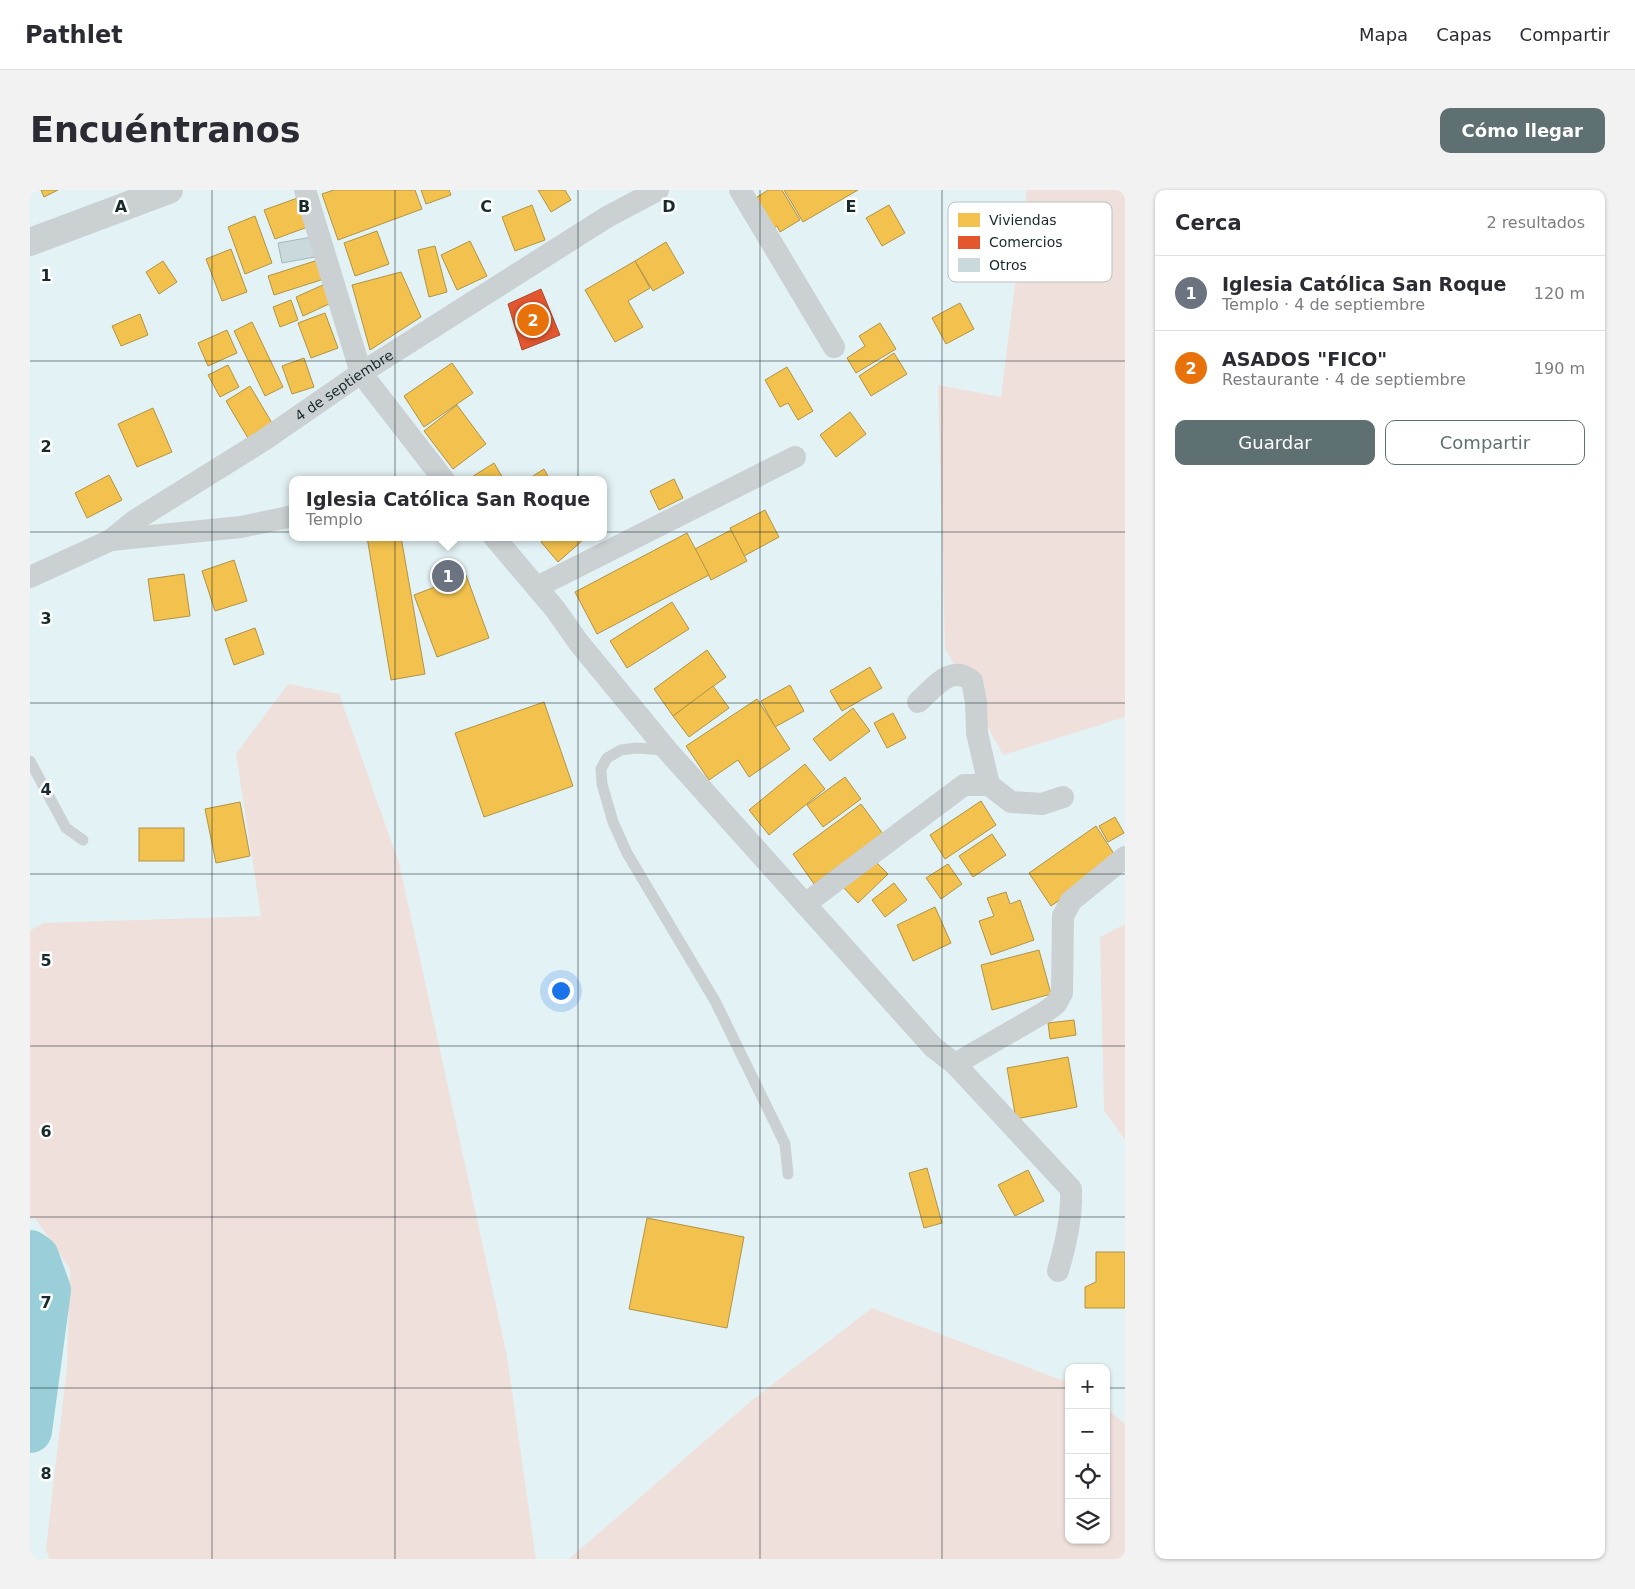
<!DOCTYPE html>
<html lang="es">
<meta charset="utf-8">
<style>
:root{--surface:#fff;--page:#f2f2f3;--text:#2b2b33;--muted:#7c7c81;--line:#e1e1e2;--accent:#5f7073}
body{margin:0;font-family:"DejaVu Sans",sans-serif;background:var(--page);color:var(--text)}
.controls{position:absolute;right:15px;bottom:15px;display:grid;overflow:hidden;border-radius:10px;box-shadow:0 1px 4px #0004}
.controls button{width:45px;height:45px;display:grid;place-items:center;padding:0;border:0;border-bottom:1px solid var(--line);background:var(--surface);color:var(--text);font:25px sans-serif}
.you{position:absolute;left:530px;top:800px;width:18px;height:18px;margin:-12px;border:4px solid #fff;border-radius:50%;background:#1a73e8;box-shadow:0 0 0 8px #1a73e833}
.badge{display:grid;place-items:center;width:32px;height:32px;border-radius:50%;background:var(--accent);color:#fff;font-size:16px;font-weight:700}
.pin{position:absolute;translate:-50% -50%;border:2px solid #fff;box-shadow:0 1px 5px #0006}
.popup{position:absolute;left:259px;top:286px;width:318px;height:65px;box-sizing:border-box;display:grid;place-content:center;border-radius:10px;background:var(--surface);filter:drop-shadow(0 1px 4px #0005);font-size:16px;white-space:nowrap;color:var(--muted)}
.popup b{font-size:19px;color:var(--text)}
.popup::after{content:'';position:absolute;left:50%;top:100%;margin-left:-10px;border:10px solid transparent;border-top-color:var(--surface)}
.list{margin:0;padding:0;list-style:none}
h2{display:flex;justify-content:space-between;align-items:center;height:65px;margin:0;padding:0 20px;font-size:21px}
h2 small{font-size:16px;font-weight:400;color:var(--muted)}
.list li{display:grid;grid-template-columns:32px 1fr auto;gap:15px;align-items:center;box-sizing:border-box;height:75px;padding:0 20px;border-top:1px solid var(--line)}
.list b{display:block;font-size:19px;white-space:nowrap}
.list p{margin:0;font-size:16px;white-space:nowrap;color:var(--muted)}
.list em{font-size:16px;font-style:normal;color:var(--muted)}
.actions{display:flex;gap:10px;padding:15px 20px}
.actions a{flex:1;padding:11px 0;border:1px solid var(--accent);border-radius:10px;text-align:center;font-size:18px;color:var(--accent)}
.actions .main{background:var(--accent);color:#fff}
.icon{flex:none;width:28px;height:28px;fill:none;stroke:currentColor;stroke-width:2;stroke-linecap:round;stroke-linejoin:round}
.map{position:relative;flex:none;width:1095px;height:1369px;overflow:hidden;border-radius:10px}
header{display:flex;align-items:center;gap:30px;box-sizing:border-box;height:70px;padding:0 25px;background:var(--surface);border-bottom:1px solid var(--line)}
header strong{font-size:24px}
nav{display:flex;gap:28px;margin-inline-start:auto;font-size:18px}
.intro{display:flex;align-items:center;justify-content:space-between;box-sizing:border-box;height:120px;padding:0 30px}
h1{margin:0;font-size:35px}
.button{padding:12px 22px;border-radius:10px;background:var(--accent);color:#fff;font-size:18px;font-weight:700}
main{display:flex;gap:30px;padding:0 30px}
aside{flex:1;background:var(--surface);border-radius:10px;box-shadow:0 1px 4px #0004}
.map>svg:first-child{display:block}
</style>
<header>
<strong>Pathlet</strong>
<nav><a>Mapa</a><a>Capas</a><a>Compartir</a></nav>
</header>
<div class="intro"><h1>Encuéntranos</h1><a class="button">Cómo llegar</a></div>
<main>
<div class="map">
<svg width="1095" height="1369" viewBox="0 0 1095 1369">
<rect width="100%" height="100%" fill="#e3f2f5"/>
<!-- green -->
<g fill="#f0e0db">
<polygon points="997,0 1095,0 1095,527 973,565 915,458 908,195 971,207"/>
<polygon points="258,494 309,504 369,673 477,1166 506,1369 19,1369 16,1358 37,1177 40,1079 5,1028 0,1029 0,741 13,733 231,726 206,564"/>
<polygon points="1095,734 1095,950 1074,920 1070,747"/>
<polygon points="842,1118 1039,1193 1039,1350 1076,1350 1076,1218 1095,1234 1095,1369 539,1369 721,1211"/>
</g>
<!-- homes -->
<g fill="#f2c14e" stroke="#b19444">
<polygon points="11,0 28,0 14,7"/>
<polygon points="304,0 385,0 392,19 308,50 292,4"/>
<polygon points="391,0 419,0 421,5 396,14"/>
<polygon points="508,0 535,0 541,10 521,22"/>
<polygon points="738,0 752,0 770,30 750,42 747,36 737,42 718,13"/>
<polygon points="754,0 828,0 773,32"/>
<polygon points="273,6 283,35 245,49 234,20"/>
<polygon points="502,15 515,50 485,61 472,27"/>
<polygon points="859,15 875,43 852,56 836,28"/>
<polygon points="225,26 242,73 215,84 198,37"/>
<polygon points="347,41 359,74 325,86 314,53"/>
<polygon points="440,51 457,86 427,100 411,65"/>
<polygon points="636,52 654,83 623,101 605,71"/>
<polygon points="405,56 417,102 399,107 388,60"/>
<polygon points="201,59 217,102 192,111 176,69"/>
<polygon points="288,70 294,89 244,105 238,86"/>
<polygon points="133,71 147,92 129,104 116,82"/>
<polygon points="605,71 620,98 598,111 613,137 585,152 555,100"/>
<polygon points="371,82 391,127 340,160 322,95"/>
<polygon points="295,94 301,113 273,126 266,107"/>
<polygon points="261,110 268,130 250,137 243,117"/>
<polygon points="930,113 944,139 916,154 902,128"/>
<polygon points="295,123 308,158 281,168 268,133"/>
<polygon points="110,124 118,145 91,156 82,136"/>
<polygon points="222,132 253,197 235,206 204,141"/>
<polygon points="850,133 866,159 826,183 817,168 835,156 829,146"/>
<polygon points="197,140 207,163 178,176 168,153"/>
<polygon points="864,163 877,184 841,206 829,186"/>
<polygon points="274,168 284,197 262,204 252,176"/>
<polygon points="422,173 443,203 394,237 374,206"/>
<polygon points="198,175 209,197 190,207 178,185"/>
<polygon points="757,177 783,221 768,230 758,213 750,217 735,190"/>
<polygon points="220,196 242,233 218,248 196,211"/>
<polygon points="427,215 456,254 423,279 394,241"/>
<polygon points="123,218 142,262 107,277 88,234"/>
<polygon points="820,222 836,244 806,267 790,245"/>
<polygon points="464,273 474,290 437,290"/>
<polygon points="514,279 520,290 497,290"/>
<polygon points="79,285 92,310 57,328 45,303"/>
<polygon points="644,289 653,308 629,320 620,301"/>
<polygon points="735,320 749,347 714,366 700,338"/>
<polygon points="701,340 717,371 681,390 665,359"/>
<polygon points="657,343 679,385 567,444 545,402"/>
<polygon points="337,347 371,347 395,484 361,490"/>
<polygon points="517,347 551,347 553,350 528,372 511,352"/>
<polygon points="204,370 217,411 185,421 172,381"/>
<polygon points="154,384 160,426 124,431 118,389"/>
<polygon points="436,385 459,448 407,467 384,405"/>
<polygon points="642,412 659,439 597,478 580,451"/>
<polygon points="225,438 234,464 204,475 195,449"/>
<polygon points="677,460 696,487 643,526 624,499"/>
<polygon points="840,477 852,498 812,521 800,501"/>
<polygon points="760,495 774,521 745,537 731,511"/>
<polygon points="683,496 699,518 659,547 643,526"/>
<polygon points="727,509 760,559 719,587 708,570 679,590 656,556"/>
<polygon points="514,512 543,596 454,627 425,543"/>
<polygon points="823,518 840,541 800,571 783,549"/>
<polygon points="863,523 876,548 857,558 844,533"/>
<polygon points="775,574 795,599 739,645 719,620"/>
<polygon points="815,587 831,609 793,637 777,615"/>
<polygon points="951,611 966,635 915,669 900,645"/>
<polygon points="210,612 220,666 186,673 175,619"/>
<polygon points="831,614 853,644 784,694 763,664"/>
<polygon points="1085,627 1094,643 1078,652 1069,636"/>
<polygon points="1066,636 1088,670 1021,716 999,683"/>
<rect x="109" y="638" width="45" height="33"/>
<polygon points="962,644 976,665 943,687 929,666"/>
<polygon points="843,669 858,684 828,713 813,697"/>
<polygon points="918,674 932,694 911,709 896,688"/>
<polygon points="864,693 877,710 855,727 842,710"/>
<polygon points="976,702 980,714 990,710 1004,750 961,765 949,731 964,726 957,708"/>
<polygon points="905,717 921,753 883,771 867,735"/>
<polygon points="1009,760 1021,804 962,820 951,775"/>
<polygon points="1044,830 1046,845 1020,849 1018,833"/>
<polygon points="1038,867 1047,917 986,929 977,878"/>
<polygon points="897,978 912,1033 894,1038 879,983"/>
<polygon points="998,980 1014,1011 985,1026 968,995"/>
<polygon points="617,1028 714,1047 697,1138 599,1119"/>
<polygon points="1066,1062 1095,1062 1095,1118 1055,1118 1055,1097 1066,1092"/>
</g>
<!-- shops -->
<polygon fill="#e4572e" stroke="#a74a2e" points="511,99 530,145 492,160 478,114"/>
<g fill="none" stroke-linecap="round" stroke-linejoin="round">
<!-- river -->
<polyline stroke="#9aced8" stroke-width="44" points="0,1062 7,1067 19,1100 0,1241"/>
</g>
<!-- building -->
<polygon fill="#cad9dc" stroke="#a8b7ba" points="282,47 285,67 252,73 248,53"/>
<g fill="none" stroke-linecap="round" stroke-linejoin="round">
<!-- service -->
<g stroke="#cbd1d3" stroke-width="11">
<polyline points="635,560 606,558 591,560 577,568 571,579 572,594 583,632 597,663 685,811 755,954 758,984"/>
<polyline points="0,571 36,638 53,650"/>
</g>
<!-- minor -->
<g stroke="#cbd1d3" stroke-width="22">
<polyline points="275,0 331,183 414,290"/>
<polyline points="710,0 804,157"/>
<path d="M464,347L525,419L549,453L637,560L903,857L925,874L1041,999C1042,1027 1036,1053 1028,1081"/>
<polyline points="81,350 211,337 263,326"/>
<path id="s1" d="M0,387L81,350L104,331L234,250L331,183L577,27L628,0"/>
<polyline points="507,397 765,267"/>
<path d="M888,512C904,498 921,473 942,491L946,512L947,543L959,595"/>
<polyline points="775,714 934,595 959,595 981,612 1012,614 1033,607"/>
<polyline points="925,874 1015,822 1026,814 1032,803 1033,726 1041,711 1095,667"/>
</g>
<!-- primary -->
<polyline stroke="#cbd1d3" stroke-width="28" points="0,52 139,0"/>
</g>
<!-- grid -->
<path fill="none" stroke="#182a2d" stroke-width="1" stroke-opacity="0.55" d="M182,0V1369M365,0V1369M548,0V1369M730,0V1369M912,0V1369M0,171H1095M0,342H1095M0,513H1095M0,684H1095M0,856H1095M0,1027H1095M0,1198H1039M1076,1198H1095"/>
<g text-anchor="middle" stroke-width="5" stroke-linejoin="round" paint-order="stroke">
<!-- street labels -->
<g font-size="14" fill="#182a2d" stroke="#fff">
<text dy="5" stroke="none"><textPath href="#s1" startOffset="369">4 de septiembre</textPath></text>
</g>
</g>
<!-- legend -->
<rect x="918" y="12" width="164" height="80" rx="8" fill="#fff" stroke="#babfc0" stroke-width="1"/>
<rect x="928" y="23" width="22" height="14" fill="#f2c14e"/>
<rect x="928" y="46" width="22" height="13" fill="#e4572e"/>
<rect x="928" y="68" width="22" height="14" fill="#cad9dc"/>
<g font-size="14" fill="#182a2d">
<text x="959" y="35">Viviendas</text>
<text x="959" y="57">Comercios</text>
<text x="959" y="80">Otros</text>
</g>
<g font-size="16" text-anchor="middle" font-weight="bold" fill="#182a2d" stroke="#fff" stroke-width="5" stroke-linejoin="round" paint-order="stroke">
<text x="91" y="22">A</text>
<text x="274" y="22">B</text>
<text x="456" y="22">C</text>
<text x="639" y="22">D</text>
<text x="821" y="22">E</text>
<text x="16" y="91">1</text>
<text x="16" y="262">2</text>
<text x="16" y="434">3</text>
<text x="16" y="605">4</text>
<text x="16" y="776">5</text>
<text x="16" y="947">6</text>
<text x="16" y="1118">7</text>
<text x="16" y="1289">8</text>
</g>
</svg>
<div class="controls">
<button>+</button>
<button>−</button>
<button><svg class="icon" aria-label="locate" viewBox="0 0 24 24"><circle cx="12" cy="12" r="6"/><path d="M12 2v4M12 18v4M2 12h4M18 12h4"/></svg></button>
<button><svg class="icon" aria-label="layers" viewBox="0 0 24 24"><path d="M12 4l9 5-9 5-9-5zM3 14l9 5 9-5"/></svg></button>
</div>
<div class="you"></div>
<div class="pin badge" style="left:418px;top:386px;background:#6b7280">1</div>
<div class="popup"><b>Iglesia Católica San Roque</b>Templo</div>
<div class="pin badge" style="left:503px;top:130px;background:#e8710a">2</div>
</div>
<aside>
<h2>Cerca<small>2 resultados</small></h2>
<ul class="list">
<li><span class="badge" style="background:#6b7280">1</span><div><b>Iglesia Católica San Roque</b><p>Templo · 4 de septiembre</p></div><em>120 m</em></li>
<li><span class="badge" style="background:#e8710a">2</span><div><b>ASADOS &quot;FICO&quot;</b><p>Restaurante · 4 de septiembre</p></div><em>190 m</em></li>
</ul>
<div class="actions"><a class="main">Guardar</a><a>Compartir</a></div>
</aside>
</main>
